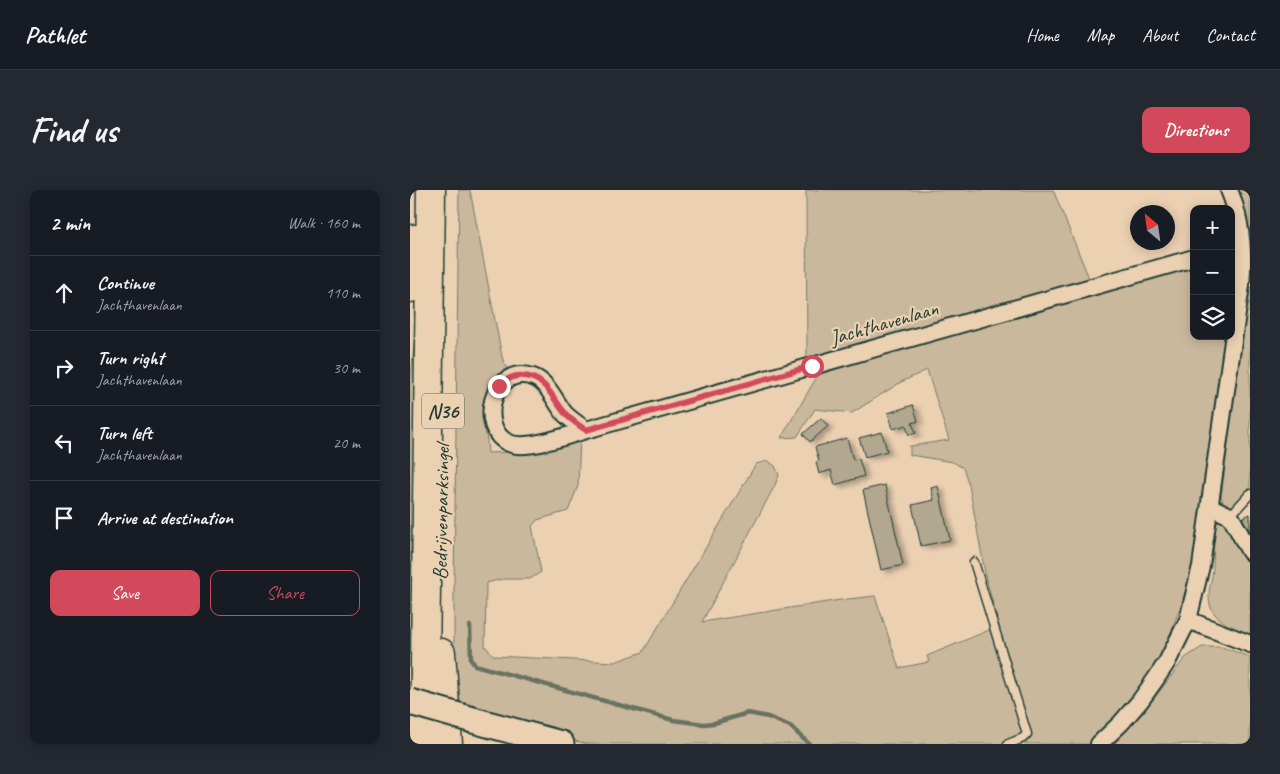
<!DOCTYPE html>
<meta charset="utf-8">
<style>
:root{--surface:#171b24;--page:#242831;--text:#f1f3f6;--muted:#9ea1a6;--line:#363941;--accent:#d1495b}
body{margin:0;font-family:Caveat,sans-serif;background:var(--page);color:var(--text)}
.controls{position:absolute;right:15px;top:15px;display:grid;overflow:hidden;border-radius:10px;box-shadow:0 2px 12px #0003}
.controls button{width:45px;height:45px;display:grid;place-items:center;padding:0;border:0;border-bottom:1px solid var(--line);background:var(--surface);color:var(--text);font:25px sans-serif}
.compass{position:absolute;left:720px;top:15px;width:45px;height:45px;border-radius:50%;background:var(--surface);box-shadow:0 2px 12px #0003;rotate:331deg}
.stop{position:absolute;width:15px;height:15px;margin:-11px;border:4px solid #d1495b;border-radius:50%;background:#fff}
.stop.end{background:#d1495b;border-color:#fff;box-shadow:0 1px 5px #0008}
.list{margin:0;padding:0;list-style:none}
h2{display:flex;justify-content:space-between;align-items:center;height:65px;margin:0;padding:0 20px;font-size:21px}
h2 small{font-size:16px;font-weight:400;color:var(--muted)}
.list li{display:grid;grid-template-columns:32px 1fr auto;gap:15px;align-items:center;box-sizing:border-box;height:75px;padding:0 20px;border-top:1px solid var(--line)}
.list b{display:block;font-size:19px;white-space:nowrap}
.list p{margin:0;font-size:16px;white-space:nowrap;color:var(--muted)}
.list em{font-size:16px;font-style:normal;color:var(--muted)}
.actions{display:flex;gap:10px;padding:15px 20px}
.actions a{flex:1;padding:11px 0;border:1px solid var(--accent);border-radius:10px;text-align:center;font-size:18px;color:var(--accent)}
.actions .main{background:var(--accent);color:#fff}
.icon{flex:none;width:28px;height:28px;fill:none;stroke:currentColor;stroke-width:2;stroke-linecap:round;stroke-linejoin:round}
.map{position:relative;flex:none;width:840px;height:554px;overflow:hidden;border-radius:10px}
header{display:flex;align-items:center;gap:30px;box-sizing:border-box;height:70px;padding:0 25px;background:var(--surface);border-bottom:1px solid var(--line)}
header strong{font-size:24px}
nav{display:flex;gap:28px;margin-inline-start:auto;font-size:18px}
.intro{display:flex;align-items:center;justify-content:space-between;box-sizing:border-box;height:120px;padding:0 30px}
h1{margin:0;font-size:35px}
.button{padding:12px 22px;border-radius:10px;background:var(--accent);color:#fff;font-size:18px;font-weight:700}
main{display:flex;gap:30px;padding:0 30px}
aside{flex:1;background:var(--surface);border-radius:10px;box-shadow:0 2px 12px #0003}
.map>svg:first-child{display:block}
</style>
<header>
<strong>Pathlet</strong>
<nav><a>Home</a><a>Map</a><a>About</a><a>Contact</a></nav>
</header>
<div class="intro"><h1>Find us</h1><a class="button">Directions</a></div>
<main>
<aside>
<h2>2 min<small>Walk · 160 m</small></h2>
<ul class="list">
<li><svg class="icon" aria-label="ahead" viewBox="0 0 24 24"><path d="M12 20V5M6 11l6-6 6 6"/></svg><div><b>Continue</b><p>Jachthavenlaan</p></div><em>110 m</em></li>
<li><svg class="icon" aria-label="right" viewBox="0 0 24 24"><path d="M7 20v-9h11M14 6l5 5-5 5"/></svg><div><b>Turn right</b><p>Jachthavenlaan</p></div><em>30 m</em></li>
<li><svg class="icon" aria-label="left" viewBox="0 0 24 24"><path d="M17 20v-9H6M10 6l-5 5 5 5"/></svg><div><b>Turn left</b><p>Jachthavenlaan</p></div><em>20 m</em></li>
<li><svg class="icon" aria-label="arrive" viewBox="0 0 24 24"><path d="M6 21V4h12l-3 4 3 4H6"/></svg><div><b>Arrive at destination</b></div></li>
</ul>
<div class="actions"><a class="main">Save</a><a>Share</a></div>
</aside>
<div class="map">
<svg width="840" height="554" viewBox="0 0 840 554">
<defs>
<filter id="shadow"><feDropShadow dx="5" dy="3" stdDeviation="2.5" flood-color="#0004"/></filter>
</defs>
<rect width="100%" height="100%" fill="#ebd0b2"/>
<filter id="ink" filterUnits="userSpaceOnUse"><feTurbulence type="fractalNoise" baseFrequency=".02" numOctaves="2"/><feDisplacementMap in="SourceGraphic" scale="10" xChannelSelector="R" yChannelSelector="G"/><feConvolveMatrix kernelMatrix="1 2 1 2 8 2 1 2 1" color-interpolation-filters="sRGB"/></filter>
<g filter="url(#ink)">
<!-- green -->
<g fill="#cab89d" stroke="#747a68">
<path d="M49,0H60L92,167L98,181C65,200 76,231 78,263L115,261L170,247L168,296L158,321L127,330L122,336L131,382L120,389H93L76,393L75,456L84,466L205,472L233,462L346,274L358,271L365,276L369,285L365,295L292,432L430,410L465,406L489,478L519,472L517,466L589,436L576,388L559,295L553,278L543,272L500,265V256L539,250L517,180L491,192L442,223L405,219L387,247L371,248L408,185L465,167L784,75V146H819L785,366L772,413L758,450L741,485L702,534L680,554H176L44,517V399Z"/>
<polygon points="396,0 643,0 679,88 397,168"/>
<polygon points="827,0 840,0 840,298 821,320 815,315 811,307 839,90 837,33"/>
<polygon points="11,79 9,502 0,498 0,197"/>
<path d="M810,330H816L819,332L840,373V446C829,440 812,434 804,423C794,409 802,393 803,378C804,363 803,347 806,332Z"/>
<polygon points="792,457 812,457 840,467 840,554 704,554 733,523 775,468"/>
</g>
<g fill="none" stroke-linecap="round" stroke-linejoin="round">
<!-- stream -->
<polyline stroke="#697262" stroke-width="4.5" points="60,436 61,470 65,475 263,530 294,534 304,533 338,523 358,527 380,536 399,554"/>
</g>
<!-- building -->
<g fill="#b2a78f" stroke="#1f3d34" filter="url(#shadow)">
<polygon points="503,215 508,231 502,233 506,243 499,245 496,235 483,239 478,223"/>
<polygon points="411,228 418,236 400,252 393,244"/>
<polygon points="472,242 477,261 455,267 449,248"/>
<polygon points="437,248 443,270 449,269 454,286 425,295 421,280 409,284 406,272 409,271 405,257"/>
<polygon points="475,295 493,375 471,380 453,300"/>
<polygon points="528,296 540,350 511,356 502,315 524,310 521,298"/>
<polygon points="840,324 840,342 832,328"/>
</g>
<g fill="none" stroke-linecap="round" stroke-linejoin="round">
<!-- lane casing -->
<g stroke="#1f3d34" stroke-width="11">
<g id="lane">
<polyline points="820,326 840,304"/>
<polyline points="564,372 617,544 613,548 598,554"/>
</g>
</g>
<!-- street casing -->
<g stroke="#1f3d34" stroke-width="20">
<g id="street">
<path d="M176,240C159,245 116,261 99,253C67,240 81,173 123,187C138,192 145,212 155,224C161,230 169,235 176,240L784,68"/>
<polyline points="801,317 818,325 822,329 840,362"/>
<polyline points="778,430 840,454"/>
<path d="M689,554L711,533L730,511L745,490L757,472L778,430L791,376L831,95C834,62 832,31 819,0"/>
</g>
</g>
<!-- primary casing -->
<g stroke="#1f3d34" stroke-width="29">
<polyline id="primary" points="63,530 151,554"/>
</g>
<!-- highway casing -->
<g stroke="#1f3d34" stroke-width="31">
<g id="highway">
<polyline points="0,98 4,49"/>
<polyline points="31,463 38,554"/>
<polyline points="14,554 21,0"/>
</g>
</g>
<!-- lane -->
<use href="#lane" stroke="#ebd0b2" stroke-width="8"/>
<!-- street -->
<use href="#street" stroke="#ebd0b2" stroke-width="16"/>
<!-- primary -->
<use href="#primary" stroke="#ebd0b2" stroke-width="25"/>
<!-- highway -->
<use href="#highway" stroke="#ebd0b2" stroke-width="28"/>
<!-- primary-bridge casing -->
<g stroke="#1f3d34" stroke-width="29" stroke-linecap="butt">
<polyline id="primary-bridge" points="0,512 63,530"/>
</g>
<!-- primary-bridge -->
<use href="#primary-bridge" stroke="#ebd0b2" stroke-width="25"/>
</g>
</g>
<g fill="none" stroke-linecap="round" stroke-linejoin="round" filter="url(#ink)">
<!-- route -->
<path stroke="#d1495b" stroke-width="6" d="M89,196C97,189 103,185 113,186C136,187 142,208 155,223C160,230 169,235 176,240L402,176"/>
</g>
<g text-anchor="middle" stroke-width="4.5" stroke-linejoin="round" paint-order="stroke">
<!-- shield labels -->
<rect fill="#ebd0b2" stroke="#5c695a" stroke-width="1" x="12" y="203.5" width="42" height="35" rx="4"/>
<g font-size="20" font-weight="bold" fill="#1f3d34">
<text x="33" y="228">N36</text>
</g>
<!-- street labels -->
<g font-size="21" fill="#1f3d34" stroke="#ebd0b2">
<text transform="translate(474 133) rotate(-16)" y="7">Jachthavenlaan</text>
<text transform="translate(31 322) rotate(-89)" y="7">Bedrijvenparksingel</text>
</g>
</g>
</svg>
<div class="controls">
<button>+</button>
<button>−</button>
<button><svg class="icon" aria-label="layers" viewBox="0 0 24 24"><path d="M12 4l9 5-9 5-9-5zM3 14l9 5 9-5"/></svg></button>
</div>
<svg class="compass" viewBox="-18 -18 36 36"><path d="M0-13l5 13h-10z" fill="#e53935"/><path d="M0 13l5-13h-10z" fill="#9ea1a6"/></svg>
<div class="stop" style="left:402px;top:176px"></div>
<div class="stop end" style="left:89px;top:196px"></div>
</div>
</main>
